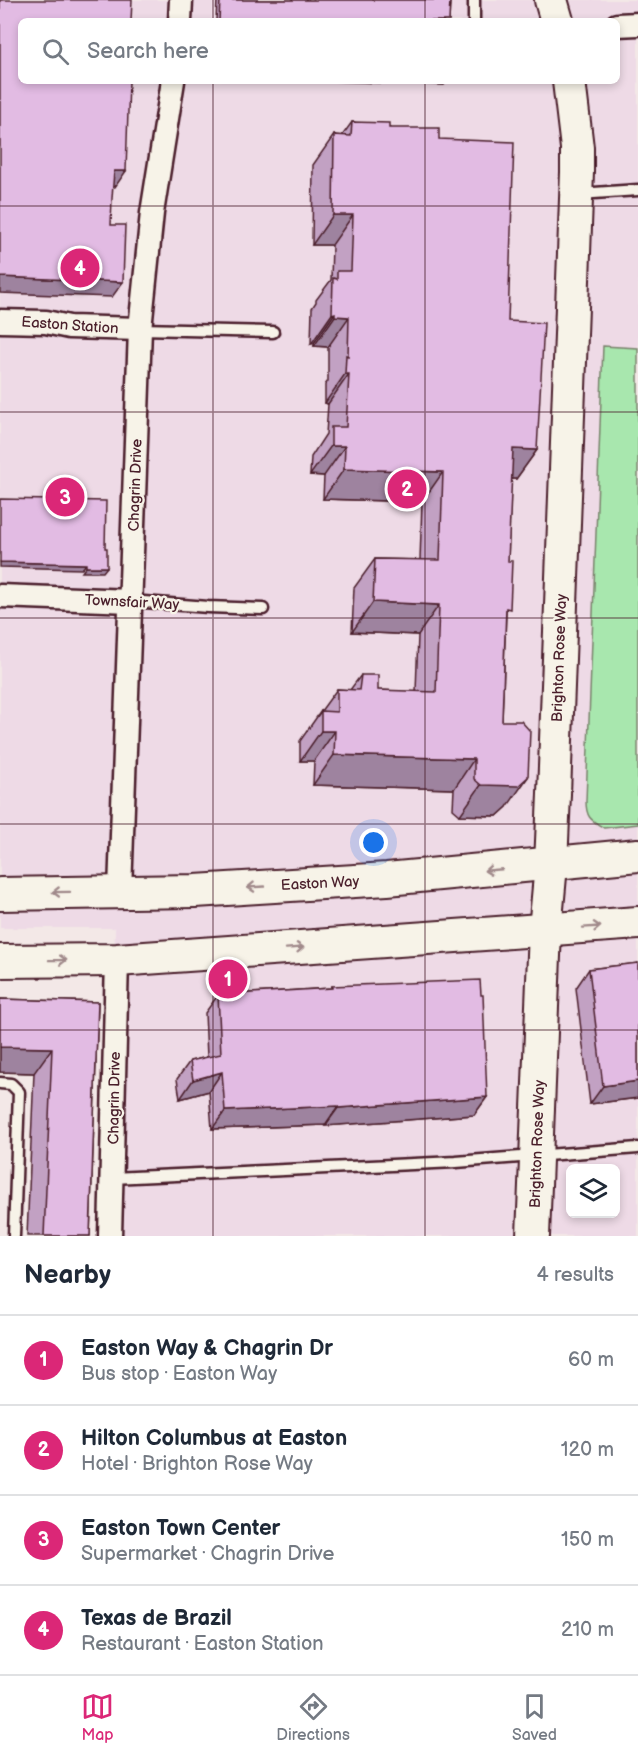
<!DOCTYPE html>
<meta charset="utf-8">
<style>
:root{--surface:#fff;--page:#f6f6f7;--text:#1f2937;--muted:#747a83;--line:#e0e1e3;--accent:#db2777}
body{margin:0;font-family:"Balsamiq Sans",sans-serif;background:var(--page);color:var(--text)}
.controls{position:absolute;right:18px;bottom:18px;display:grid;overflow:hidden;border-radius:9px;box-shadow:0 3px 9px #0003}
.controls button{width:54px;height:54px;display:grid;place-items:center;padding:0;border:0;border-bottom:2px solid var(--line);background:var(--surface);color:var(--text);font:30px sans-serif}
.you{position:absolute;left:374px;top:843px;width:21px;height:21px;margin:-15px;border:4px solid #fff;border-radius:50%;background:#1a73e8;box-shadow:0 0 0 9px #1a73e833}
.badge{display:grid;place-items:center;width:39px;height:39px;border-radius:50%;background:var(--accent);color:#fff;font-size:20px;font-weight:700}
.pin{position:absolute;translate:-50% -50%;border:3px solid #fff;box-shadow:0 2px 6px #0006}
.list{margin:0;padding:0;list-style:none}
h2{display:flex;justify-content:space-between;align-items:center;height:78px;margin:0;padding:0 24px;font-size:26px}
h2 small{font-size:20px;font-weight:400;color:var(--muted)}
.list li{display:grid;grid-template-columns:39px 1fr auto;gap:18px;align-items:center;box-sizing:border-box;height:90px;padding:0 24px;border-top:2px solid var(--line)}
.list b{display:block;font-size:22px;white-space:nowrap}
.list p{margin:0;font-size:20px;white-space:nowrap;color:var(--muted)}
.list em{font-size:20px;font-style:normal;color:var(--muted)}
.icon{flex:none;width:33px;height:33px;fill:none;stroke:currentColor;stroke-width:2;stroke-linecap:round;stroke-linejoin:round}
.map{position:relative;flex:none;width:638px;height:1236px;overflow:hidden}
.search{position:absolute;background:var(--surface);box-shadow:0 3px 9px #0003;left:18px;right:18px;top:18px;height:66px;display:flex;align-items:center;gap:15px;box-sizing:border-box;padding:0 21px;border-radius:9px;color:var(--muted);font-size:22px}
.sheet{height:438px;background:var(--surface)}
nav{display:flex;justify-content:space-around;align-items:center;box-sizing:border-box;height:84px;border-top:2px solid var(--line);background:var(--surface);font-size:16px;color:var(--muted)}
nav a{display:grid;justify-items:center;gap:3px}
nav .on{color:var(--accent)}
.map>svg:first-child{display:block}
</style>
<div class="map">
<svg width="638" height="1236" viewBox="0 0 638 1236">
<rect width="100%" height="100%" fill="#f3e8e7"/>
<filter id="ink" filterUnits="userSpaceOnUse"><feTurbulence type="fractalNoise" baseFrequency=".0167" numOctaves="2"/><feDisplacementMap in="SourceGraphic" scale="12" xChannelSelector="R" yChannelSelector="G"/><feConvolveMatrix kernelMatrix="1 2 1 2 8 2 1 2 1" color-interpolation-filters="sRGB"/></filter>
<g filter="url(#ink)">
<!-- built -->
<path fill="#eedae6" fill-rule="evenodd" d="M0,0H638V348L603,346L586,812L591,820L604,828L638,824V1236H108L115,928H0ZM21,21H617V81H21ZM570,1168H616V1214H570Z"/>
<!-- green -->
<path fill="#a8e7ae" stroke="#79836c" stroke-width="1.5" d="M603,346L638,348V824L604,828C591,820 586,818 586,801Z"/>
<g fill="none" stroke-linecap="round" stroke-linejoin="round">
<!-- lane casing -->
<g stroke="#4a1f2b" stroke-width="15">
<g id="lane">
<polyline points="474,21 474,0"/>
<polyline points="579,194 638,190"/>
<polyline points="140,329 273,332"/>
<polyline points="131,601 208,607 263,609"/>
<polyline points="0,1083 11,1084 19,1092 14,1236"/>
<polyline points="112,1178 456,1162 638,1148"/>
</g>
</g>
<!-- street casing -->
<g stroke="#4a1f2b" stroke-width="27">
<g id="street">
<polyline points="180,21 181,0"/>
<polyline points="617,25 638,24"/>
<polyline points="0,321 46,322 69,327 140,329"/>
<polyline points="0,596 131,601"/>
<polyline points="120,891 140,329 152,213 173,81"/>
<polyline points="110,1236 117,960"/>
</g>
</g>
<!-- secondary casing -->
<g stroke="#4a1f2b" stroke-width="36">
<g id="secondary">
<polyline points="551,0 557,21"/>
<polyline points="0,894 195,891 387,879 638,855"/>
<polyline points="0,961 117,960 638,923"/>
<polyline points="533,1236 545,930 551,865 554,794 577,172 577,148 569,81"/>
</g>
</g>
<!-- lane -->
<use href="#lane" stroke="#f7f3e8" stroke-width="10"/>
<!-- street -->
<use href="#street" stroke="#f7f3e8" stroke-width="22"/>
<!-- secondary -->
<use href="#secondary" stroke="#f7f3e8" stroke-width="32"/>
</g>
<!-- wall -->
<g fill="#c2a1c3" stroke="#4a1f2b" stroke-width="1.5">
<polygon points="217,0 450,0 449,21 216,21"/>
<polygon points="352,122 389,128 439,139 508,321 537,450 516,479 511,479 502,721 507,807 497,816 460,815 453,809 454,789 313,785 314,761 300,761 300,741 321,711 337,689 350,690 361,675 378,690 416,692 418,635 352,632 354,588 375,559 420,560 422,502 323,499 324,476 310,475 311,457 326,434 328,404 325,403 325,385 328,381 328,347 314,346 314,343 311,344 312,308 316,302 316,300 331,280 332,245 312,245 313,165 334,135 342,136"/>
<polygon points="638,963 638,1098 590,1104 576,988 589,969"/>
<polygon points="332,986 487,1097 474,1115 325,1126 325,1125 212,1129 209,1091 180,1099 177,1079 190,1061 207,1057 205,1013 218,995 331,988"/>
<polygon points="0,999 98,1002 90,1236 27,1236 34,1073 0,1072"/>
</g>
<!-- shaded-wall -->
<g fill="#9e839f" stroke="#4a1f2b" stroke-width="1.5">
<polygon points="327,81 447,81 444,85"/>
<polygon points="114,171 126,171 115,187 103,187"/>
<polygon points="333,215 353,215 332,245 312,245"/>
<polygon points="0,277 123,282 112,297 0,293"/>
<polygon points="335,313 314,343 311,344 332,314"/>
<polygon points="335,316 349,317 328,347 314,346"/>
<polygon points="345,374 349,374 328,404 325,403"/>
<polygon points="331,446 345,446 324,476 310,475"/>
<polygon points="513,449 537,450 516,479 492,479"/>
<polygon points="344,469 443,472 422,502 323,499"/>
<polygon points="0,562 86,564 82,569 0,567"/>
<polygon points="86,567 107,567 103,572 82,572"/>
<polygon points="373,602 439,605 418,635 352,632"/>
<polygon points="321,731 335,731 314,761 300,761"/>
<polygon points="334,755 474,759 454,789 313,785"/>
<polygon points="528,777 507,807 497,816 460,815 481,785"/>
<polygon points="0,1047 52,1048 34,1073 0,1072"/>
<polygon points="222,1072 209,1091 180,1099 193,1080"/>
<polygon points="638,1081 638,1098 590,1104 603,1086"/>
<polygon points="487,1097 474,1115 325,1126 338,1108"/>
<polygon points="338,1106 325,1125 212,1129 225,1111"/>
</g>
<!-- building -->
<g fill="#e2bbe3" stroke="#4a1f2b" stroke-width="1.5">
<polygon points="0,0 132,0 131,21 21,21 21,81 129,81 126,171 114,171 112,198 111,225 125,225 123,282 0,277"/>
<polygon points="220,0 450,0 449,21 219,21"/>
<polygon points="352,122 389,123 389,128 439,128 439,139 514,142 508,321 544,323 537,450 513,449 508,561 512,561 510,609 506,608 502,721 521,721 530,731 528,777 518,786 481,785 474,779 474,759 334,755 335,731 321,731 321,711 337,712 337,689 359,690 361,675 378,675 378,690 436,692 439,605 373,602 375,559 440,560 443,472 344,469 345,446 331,446 331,427 346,427 349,374 345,374 346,355 348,356 349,317 335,316 335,313 332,314 333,278 337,279 337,271 351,271 353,215 333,215 334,135 351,136"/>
<polygon points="0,499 106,501 105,548 107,548 107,567 86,567 86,564 0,562"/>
<polygon points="638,963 638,1081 603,1086 589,969"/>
<polygon points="480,980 481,995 483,995 487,1097 338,1108 338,1106 225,1111 222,1072 193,1080 190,1061 221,1054 218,995 332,988 332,986"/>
<polygon points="0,999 98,1002 90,1236 44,1236 52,1048 0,1047"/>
</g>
<!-- one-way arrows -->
<defs><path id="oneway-shaft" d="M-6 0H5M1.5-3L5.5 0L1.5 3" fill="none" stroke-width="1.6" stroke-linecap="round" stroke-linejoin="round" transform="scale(1.5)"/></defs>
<g stroke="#a0898a">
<use href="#oneway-shaft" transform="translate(493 870) rotate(175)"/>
<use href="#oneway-shaft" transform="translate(256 887) rotate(177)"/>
<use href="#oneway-shaft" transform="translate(61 892) rotate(179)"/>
<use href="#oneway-shaft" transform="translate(592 927) rotate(-4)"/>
<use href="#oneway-shaft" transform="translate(295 948) rotate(-4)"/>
<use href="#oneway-shaft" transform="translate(58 960) rotate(-1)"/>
</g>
</g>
<!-- grid -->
<path fill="none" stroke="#4a1f2b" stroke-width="1.5" stroke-opacity="0.55" d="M213,0V21M425,0V21M213,81V1236M425,81V1236M0,206H638M0,412H638M0,618H638M0,824H638M0,1030H638"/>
<g text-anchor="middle" stroke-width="4.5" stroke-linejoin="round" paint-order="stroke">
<!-- street labels -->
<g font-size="15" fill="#4a1f2b" stroke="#f7f3e8">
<text transform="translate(70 325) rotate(4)" y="5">Easton Station</text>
<text transform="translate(135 485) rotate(-88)" y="5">Chagrin Drive</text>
<text transform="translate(132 602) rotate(3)" y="5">Townsfair Way</text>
<text transform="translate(559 658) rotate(-88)" y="5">Brighton Rose Way</text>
<text transform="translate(320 883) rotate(-3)" y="5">Easton Way</text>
<text transform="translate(114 1098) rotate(-89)" y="5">Chagrin Drive</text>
<text transform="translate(537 1144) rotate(-88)" y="5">Brighton Rose Way</text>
</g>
</g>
</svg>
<div class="controls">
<button><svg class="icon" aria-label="layers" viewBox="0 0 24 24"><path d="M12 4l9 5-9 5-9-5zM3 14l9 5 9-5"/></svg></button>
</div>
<div class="you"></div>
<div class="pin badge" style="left:228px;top:979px">1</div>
<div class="pin badge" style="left:407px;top:489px">2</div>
<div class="pin badge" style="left:65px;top:497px">3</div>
<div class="pin badge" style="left:80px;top:268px">4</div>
<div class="search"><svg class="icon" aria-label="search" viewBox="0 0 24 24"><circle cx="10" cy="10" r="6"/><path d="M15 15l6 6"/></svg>Search here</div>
</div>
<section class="sheet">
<h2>Nearby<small>4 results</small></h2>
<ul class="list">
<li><span class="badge">1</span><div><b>Easton Way &amp; Chagrin Dr</b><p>Bus stop · Easton Way</p></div><em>60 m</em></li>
<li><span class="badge">2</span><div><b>Hilton Columbus at Easton</b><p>Hotel · Brighton Rose Way</p></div><em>120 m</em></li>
<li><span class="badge">3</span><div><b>Easton Town Center</b><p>Supermarket · Chagrin Drive</p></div><em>150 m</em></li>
<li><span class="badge">4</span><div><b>Texas de Brazil</b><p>Restaurant · Easton Station</p></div><em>210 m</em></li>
</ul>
</section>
<nav>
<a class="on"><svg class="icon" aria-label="map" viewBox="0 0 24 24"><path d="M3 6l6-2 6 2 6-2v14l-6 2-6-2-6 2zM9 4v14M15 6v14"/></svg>Map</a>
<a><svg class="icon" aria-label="directions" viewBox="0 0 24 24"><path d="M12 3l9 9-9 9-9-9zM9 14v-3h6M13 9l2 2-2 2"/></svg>Directions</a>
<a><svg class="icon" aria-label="saved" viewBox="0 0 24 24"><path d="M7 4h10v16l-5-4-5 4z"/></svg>Saved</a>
</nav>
